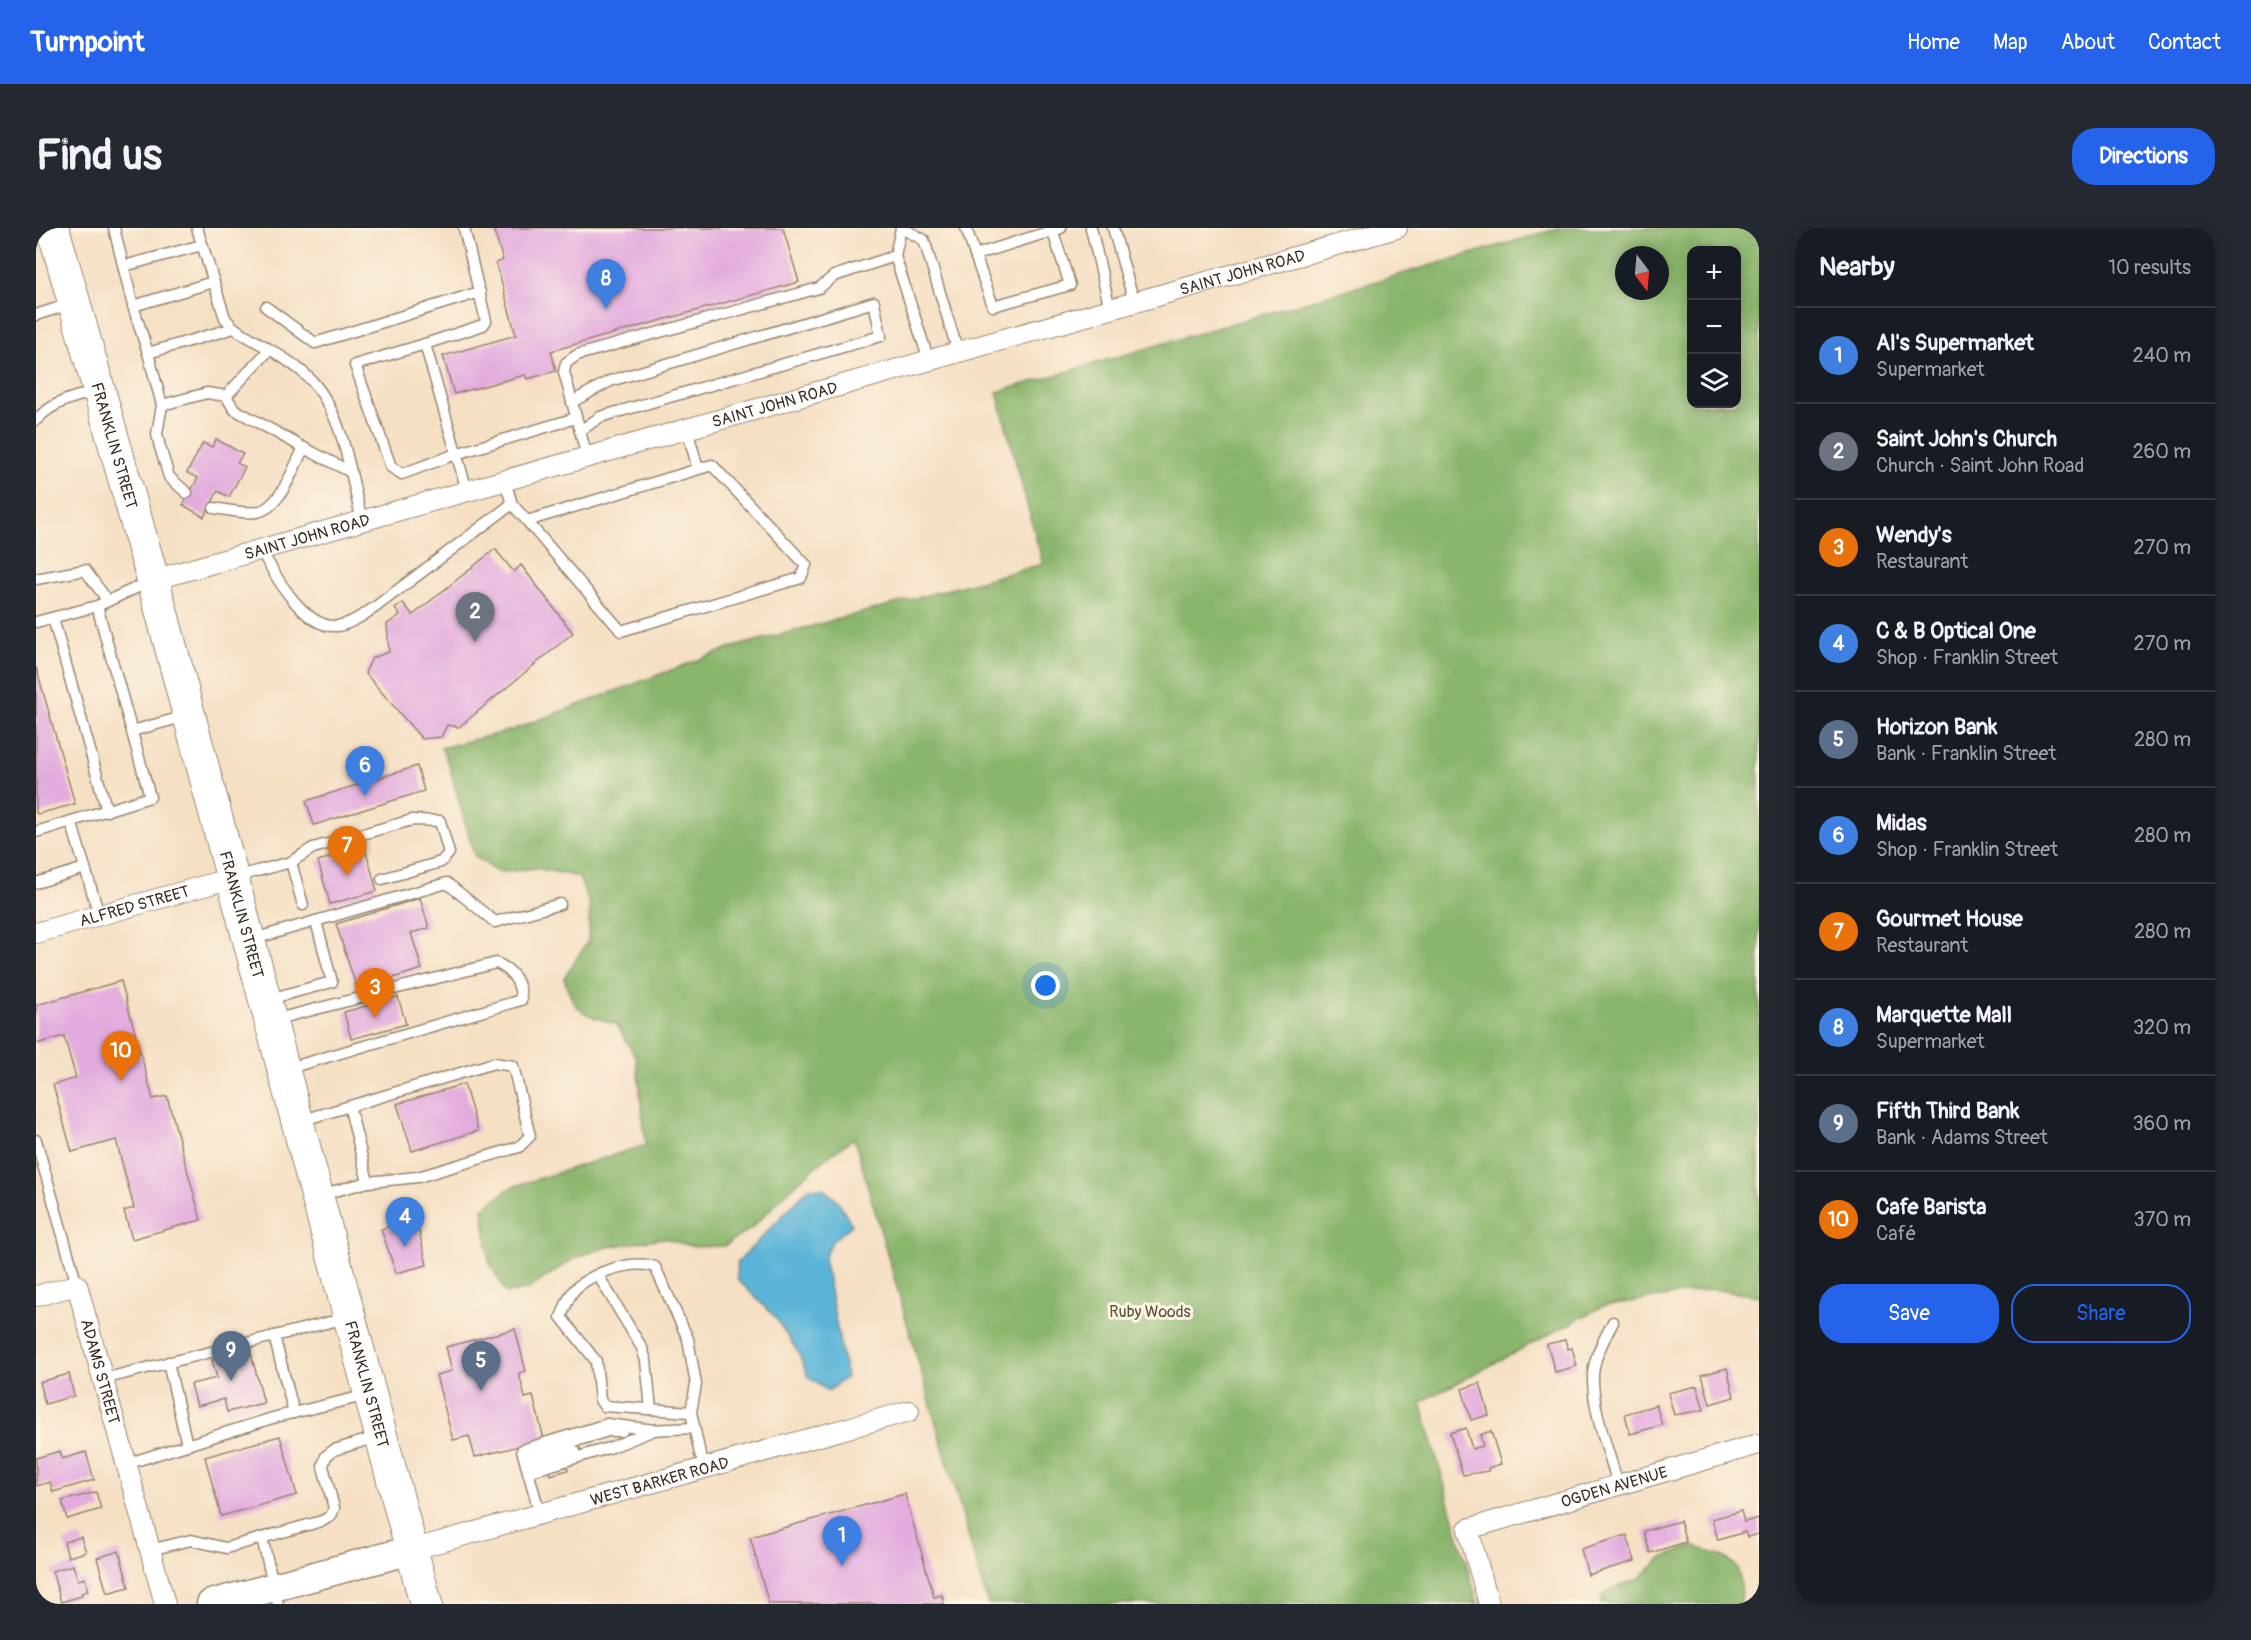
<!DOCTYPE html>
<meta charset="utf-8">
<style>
:root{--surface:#171b24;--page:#242831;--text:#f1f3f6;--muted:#9ea1a6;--line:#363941;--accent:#2563eb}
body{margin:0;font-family:Pangolin,sans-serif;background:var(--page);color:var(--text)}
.controls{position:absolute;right:18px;top:18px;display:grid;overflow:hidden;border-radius:12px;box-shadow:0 3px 15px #0003}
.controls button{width:54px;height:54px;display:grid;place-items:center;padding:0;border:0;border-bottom:2px solid var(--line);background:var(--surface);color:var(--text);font:30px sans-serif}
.compass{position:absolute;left:1579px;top:18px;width:54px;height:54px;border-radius:50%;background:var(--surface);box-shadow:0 3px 15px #0003;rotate:164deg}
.you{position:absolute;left:1010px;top:758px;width:21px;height:21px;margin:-15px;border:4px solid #fff;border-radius:50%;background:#1a73e8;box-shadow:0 0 0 9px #1a73e833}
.badge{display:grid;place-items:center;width:39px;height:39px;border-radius:50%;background:var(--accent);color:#fff;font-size:20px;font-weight:700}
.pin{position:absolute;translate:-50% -50px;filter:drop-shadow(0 2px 3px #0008)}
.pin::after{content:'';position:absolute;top:32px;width:21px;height:18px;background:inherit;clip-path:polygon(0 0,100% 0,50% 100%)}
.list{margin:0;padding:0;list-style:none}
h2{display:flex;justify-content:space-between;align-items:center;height:78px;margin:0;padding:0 24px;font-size:26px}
h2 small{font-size:20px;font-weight:400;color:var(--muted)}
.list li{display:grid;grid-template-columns:39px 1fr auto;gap:18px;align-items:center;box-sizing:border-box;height:96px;padding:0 24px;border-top:2px solid var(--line)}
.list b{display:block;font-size:22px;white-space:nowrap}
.list p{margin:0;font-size:20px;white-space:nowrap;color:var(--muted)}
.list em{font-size:20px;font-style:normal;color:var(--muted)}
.actions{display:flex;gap:12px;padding:18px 24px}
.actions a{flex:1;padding:14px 0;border:2px solid var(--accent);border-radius:24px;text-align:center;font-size:21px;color:var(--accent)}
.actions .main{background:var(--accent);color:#fff}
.icon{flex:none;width:33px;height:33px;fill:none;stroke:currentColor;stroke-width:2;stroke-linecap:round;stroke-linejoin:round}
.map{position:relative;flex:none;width:1723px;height:1376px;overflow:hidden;border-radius:24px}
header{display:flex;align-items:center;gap:36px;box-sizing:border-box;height:84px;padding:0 30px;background:var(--accent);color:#fff}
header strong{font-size:28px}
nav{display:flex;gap:33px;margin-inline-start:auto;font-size:21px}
.intro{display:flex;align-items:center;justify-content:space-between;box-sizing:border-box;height:144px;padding:0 36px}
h1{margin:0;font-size:42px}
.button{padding:15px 27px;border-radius:24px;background:var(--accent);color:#fff;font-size:21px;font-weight:700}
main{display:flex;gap:36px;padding:0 36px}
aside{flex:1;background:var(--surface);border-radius:24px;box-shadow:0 3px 15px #0003}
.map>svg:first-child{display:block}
</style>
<header>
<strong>Turnpoint</strong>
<nav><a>Home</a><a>Map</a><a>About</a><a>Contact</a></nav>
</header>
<div class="intro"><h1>Find us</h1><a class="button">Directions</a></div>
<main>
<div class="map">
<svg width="1723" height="1376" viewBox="0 0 1723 1376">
<rect width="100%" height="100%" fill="#fcf5e5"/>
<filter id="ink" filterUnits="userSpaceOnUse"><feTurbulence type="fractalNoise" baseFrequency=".0167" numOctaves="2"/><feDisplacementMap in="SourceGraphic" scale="12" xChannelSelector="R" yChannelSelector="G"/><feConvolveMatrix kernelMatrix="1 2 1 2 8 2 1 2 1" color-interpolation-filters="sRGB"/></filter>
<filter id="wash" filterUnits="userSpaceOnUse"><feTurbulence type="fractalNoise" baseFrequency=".008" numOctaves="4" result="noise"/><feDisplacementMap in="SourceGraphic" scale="24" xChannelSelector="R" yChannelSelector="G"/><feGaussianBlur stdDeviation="1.35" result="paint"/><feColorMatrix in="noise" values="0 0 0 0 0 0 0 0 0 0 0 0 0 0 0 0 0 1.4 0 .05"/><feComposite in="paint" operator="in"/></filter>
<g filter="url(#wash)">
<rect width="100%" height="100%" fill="#f5e0c4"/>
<!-- forest -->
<g fill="#8ab56c" stroke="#627045" stroke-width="1.5" fill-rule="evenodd">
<path d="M1523,0H1723V1068L1676,1061L1567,1078L1385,1174L1442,1376H952L818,910L785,934L749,966L715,1001L688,1018L658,1019L627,1010L571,1019L539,1030L491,1062L470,1065L453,1033L447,980L476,959L610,917L600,829L580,796C545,786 539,785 528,750L552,713L554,678L543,649L500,640L462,645L438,627L413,537L405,520L476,502L694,420L1007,336L961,164ZM1656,22H1700V176H1656ZM1588,27H1624V63H1588Z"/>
<path d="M1657,1318C1695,1331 1708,1331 1705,1376H1565L1566,1369L1575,1361L1602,1352L1624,1331Z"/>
</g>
<!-- water -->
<polygon fill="#5bb5d8" stroke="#4b707b" stroke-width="1.5" points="773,960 786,960 803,974 816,997 797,1012 788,1030 810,1149 792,1163 772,1149 762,1124 739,1089 701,1051 701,1035"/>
<g id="blocks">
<!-- building -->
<g fill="#e3acde">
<polygon points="457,0 747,0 763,54 515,123 520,143 491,151 489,147 418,166 407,128 480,107 460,35 467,32"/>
<polygon points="180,211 207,226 201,235 209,239 193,269 182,263 168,289 147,277 162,250 151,245 167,215 176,219"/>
<polygon points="459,321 478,344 485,337 537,405 423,499 411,497 405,509 386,511 329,445 336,430 353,424 351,396 364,387 359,381 367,375 377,387"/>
<polygon points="0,439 39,576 2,586 0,585"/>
<polygon points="381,538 388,563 278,597 270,573"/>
<polygon points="329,620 341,663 294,676 282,633"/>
<polygon points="384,670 393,700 375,705 386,741 321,761 300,696"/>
<polygon points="85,753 117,871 131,868 165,992 96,1011 88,983 98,980 80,912 36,924 17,857 40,850 28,808 0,816 0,777"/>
<polygon points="362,769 370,796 315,811 308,784"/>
<polygon points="428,856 442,903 376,923 361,876"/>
<polygon points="380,991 391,1037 360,1045 345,1001"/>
<polygon points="479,1101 490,1143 483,1145 489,1170 497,1168 508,1211 522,1207 532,1242 514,1247 504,1213 439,1229 433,1208 417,1212 400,1147 416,1143 410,1119"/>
<polygon points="1529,1112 1532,1121 1536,1120 1541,1138 1519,1144 1511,1116"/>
<polygon points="214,1122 228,1175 191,1184 188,1171 161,1178 155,1156 181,1150 176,1132"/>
<polygon points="1691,1140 1698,1169 1674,1176 1666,1147"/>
<polygon points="33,1146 38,1168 9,1176 3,1154"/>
<polygon points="1444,1155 1453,1187 1435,1192 1426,1161"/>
<polygon points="1661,1158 1668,1182 1638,1187 1632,1165"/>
<polygon points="1620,1177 1626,1197 1594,1206 1589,1186"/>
<polygon points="1430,1200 1436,1221 1447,1218 1444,1207 1455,1203 1465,1236 1452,1240 1453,1243 1427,1247 1414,1205"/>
<polygon points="244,1208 261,1267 185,1288 169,1229"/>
<polygon points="24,1223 26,1231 50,1224 58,1252 17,1264 14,1254 0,1258 0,1230"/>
<polygon points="60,1264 65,1281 31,1291 26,1273"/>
<polygon points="869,1266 898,1369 906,1367 908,1376 733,1376 714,1309"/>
<polygon points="1705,1283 1708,1294 1723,1290 1723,1306 1711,1309 1709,1304 1682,1312 1676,1291"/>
<polygon points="1644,1293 1650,1314 1614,1325 1608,1303"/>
<polygon points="1591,1307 1599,1333 1552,1347 1545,1321"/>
<polygon points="45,1309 50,1324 32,1329 28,1314"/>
<polygon points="83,1323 93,1359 71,1365 61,1330"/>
<polygon points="37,1337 42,1352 49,1350 52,1363 45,1365 46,1368 25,1374 16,1343"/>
</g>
</g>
</g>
<g filter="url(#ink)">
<use href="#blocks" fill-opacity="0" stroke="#988571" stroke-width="1.5"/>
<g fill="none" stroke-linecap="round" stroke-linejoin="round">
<!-- lane casing -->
<g stroke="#988571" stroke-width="13">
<g id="lane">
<polyline points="78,0 97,78 112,125"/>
<path d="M161,0L189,90L198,100C221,115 251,129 271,148C308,183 314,246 326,293"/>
<polyline points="428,0 450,93 447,97 389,116 431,263"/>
<polyline points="865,0 859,28 893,133"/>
<polyline points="866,0 888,12 922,124"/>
<polyline points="930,0 939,27 1025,0"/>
<polyline points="1055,0 1074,81"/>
<polyline points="1077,0 1098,74"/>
<polyline points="939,27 957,78 1034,57 1017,4"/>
<polyline points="88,38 166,17"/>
<polyline points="97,78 177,54"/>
<polyline points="230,79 279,115 444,64"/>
<polyline points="0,87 37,75"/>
<polyline points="389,116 319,137 355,239 366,246 420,226 540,190"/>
<polyline points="536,174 574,153 838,74 845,108 564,189 544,203"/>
<polyline points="126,177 171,165 190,168 233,122"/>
<path d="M0,192C17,174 37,169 61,163"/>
<polyline points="651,201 662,241"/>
<polyline points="268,220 313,243"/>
<polyline points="551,229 528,144 530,135 541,127 783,60 798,48 859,28"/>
<polyline points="469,253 476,276 491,293 585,403 765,350 770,337 676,237 491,293"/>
<polyline points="151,265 133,249 124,219 121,206 126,177 112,125 198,100"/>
<path d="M178,280C191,282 207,286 221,284C245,280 257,239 268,220L198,181L190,168"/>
<path d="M225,322C238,346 268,401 301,398C315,396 327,387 338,380L476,276"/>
<polyline points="0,351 49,342 72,373"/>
<polyline points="17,390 71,583"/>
<polyline points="0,394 61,378"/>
<polyline points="96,503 150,488"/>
<polyline points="35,593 63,687"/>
<polyline points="0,604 114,569 61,378 115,353"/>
<polyline points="255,634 267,677"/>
<polyline points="199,649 255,634 277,620 376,592 404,593 413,625 405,634 346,651"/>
<polyline points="0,655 49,640"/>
<polyline points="214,712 411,655 459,694 524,676"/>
<polyline points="233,771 296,754 280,693"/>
<path d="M237,792L460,735C477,742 485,754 485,772L250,841"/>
<polyline points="314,881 332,954"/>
<polyline points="264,893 458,835 477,838 494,908 483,919 382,949 332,954 284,967"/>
<polyline points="0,912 41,1057"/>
<polyline points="562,1047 606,1120 610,1133 615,1181"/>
<path d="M1577,1094C1569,1110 1558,1128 1557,1147C1556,1183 1573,1223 1582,1257"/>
<polyline points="238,1108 258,1185"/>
<polyline points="132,1134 151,1217"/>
<polyline points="67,1151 310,1090"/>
<path d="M655,1184L568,1178L564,1172L560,1133L525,1089C529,1080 533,1066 540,1060C558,1044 597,1031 619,1039L652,1111L660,1156L655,1184L664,1226L670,1241"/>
<polyline points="613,1202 658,1200"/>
<polyline points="488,1229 572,1203 586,1203"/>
<polyline points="90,1236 240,1189 332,1167"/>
<polyline points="490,1237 539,1223"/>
<polyline points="492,1244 576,1219 618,1202"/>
<polyline points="504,1286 486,1222 571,1196 618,1202"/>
<polyline points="226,1310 242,1376"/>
<polyline points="114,1322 155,1312 190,1320 286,1293 295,1288 298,1280 287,1238 290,1228 298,1222 341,1209"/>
</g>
</g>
<!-- street casing -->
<g stroke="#988571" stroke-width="22">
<g id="street">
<path id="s1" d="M117,352L1361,0"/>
<path id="s2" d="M0,705L196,650"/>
<path id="s3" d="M0,1068L41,1057L129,1376"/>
<path id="s4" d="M375,1322L873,1183"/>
<path id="s5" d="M1453,1376L1432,1301L1723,1216"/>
</g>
</g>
<!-- secondary casing -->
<g stroke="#988571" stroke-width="31">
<polyline id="secondary" points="175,1376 375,1322"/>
</g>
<!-- primary casing -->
<g stroke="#988571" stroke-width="34">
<g id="primary">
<path id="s6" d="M17,0L117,352L390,1376"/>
</g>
</g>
<!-- lane -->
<use href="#lane" stroke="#fff" stroke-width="10"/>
<!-- street -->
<use href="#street" stroke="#fff" stroke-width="20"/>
<!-- secondary -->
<use href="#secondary" stroke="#fff" stroke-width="28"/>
<!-- primary -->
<use href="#primary" stroke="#fff" stroke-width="32"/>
</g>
</g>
<g text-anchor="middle" stroke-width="6" stroke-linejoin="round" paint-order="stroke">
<!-- street labels -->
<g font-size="16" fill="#3b2a1e" stroke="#fcf5e5">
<text dy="6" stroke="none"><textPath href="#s1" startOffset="1132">SAINT JOHN ROAD</textPath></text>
<text dy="6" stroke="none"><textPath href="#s1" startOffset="646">SAINT JOHN ROAD</textPath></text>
<text dy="6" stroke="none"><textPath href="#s6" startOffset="226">FRANKLIN STREET</textPath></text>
<text dy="6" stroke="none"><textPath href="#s1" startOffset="160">SAINT JOHN ROAD</textPath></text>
<text dy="6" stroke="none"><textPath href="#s2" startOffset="102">ALFRED STREET</textPath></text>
<text dy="6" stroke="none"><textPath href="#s6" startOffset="712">FRANKLIN STREET</textPath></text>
<text dy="6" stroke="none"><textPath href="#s3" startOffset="132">ADAMS STREET</textPath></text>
<text dy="6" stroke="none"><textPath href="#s6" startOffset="1198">FRANKLIN STREET</textPath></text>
<text dy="6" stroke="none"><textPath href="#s4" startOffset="258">WEST BARKER ROAD</textPath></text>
<text dy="6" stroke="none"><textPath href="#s5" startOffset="230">OGDEN AVENUE</textPath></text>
</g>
<!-- park labels -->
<g font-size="16" fill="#585436" stroke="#fcf5e5">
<text x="1114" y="1089">Ruby Woods</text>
</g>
</g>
</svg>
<div class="controls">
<button>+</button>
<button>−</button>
<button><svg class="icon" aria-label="layers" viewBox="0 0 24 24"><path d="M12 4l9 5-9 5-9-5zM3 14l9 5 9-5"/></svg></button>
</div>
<svg class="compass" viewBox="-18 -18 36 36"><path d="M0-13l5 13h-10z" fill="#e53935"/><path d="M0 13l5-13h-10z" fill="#9ea1a6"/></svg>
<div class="you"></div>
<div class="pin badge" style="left:806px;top:1338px;background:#3f7fe0">1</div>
<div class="pin badge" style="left:439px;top:414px;background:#6b7280">2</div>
<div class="pin badge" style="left:339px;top:790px;background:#e8710a">3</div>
<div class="pin badge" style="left:369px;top:1019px;background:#3f7fe0">4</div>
<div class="pin badge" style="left:445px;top:1163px;background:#5c6f8a">5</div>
<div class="pin badge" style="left:329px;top:568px;background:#3f7fe0">6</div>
<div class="pin badge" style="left:311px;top:648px;background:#e8710a">7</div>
<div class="pin badge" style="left:570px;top:81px;background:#3f7fe0">8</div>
<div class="pin badge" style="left:195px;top:1153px;background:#5c6f8a">9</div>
<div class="pin badge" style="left:85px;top:853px;background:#e8710a">10</div>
</div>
<aside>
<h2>Nearby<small>10 results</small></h2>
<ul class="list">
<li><span class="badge" style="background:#3f7fe0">1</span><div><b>Al's Supermarket</b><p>Supermarket</p></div><em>240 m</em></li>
<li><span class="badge" style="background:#6b7280">2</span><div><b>Saint John's Church</b><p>Church · Saint John Road</p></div><em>260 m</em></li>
<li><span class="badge" style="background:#e8710a">3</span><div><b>Wendy's</b><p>Restaurant</p></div><em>270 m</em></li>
<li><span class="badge" style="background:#3f7fe0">4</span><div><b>C &amp; B Optical One</b><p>Shop · Franklin Street</p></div><em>270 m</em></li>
<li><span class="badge" style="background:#5c6f8a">5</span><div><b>Horizon Bank</b><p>Bank · Franklin Street</p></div><em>280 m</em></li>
<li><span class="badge" style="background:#3f7fe0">6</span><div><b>Midas</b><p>Shop · Franklin Street</p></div><em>280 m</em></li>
<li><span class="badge" style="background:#e8710a">7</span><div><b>Gourmet House</b><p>Restaurant</p></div><em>280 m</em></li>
<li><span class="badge" style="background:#3f7fe0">8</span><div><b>Marquette Mall</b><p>Supermarket</p></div><em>320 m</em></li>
<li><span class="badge" style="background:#5c6f8a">9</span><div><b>Fifth Third Bank</b><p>Bank · Adams Street</p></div><em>360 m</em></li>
<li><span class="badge" style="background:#e8710a">10</span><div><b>Cafe Barista</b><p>Café</p></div><em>370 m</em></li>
</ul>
<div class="actions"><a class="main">Save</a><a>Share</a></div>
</aside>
</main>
